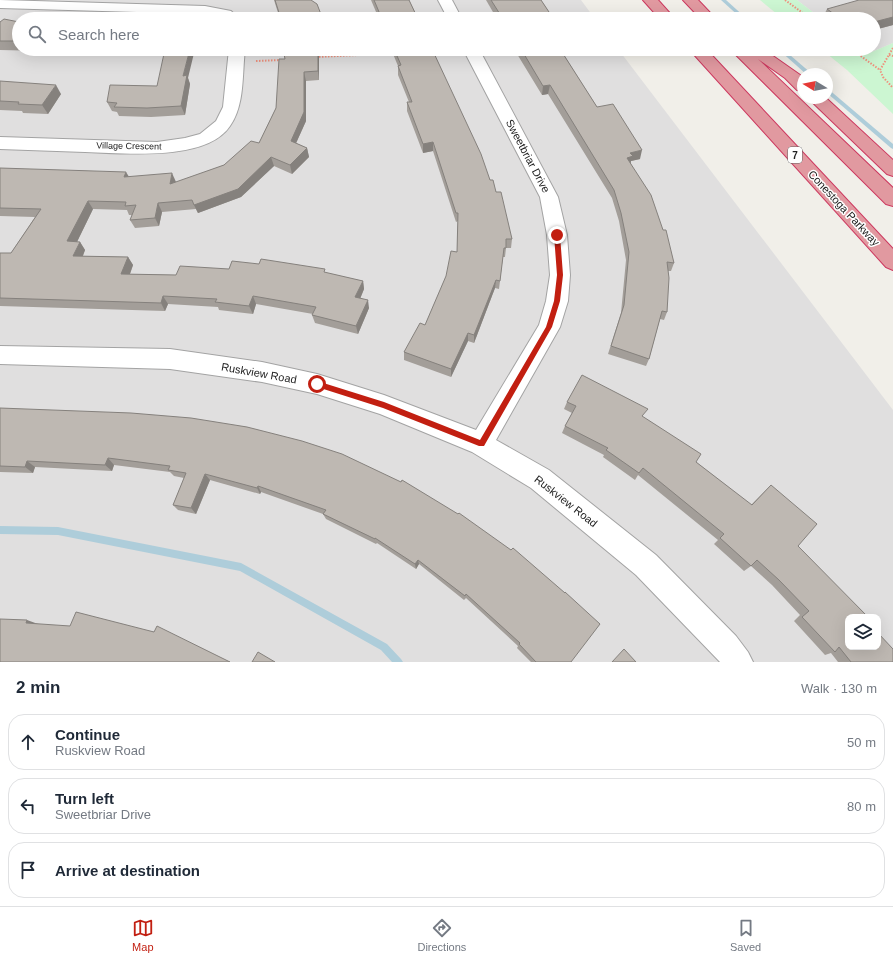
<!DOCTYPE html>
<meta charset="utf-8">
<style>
:root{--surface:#fff;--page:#f2f2f3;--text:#1f2937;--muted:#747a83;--line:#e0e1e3;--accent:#c21f11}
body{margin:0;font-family:Arial,sans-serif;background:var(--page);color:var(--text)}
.controls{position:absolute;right:12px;bottom:12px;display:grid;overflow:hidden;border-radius:8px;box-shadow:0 4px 16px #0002}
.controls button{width:36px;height:36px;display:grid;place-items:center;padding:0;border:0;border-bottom:1px solid var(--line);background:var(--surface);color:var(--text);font:20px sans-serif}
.compass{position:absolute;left:797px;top:68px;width:36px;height:36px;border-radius:50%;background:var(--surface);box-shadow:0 4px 16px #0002;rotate:280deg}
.stop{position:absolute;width:12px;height:12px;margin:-9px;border:3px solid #c21f11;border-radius:50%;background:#fff}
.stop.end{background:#c21f11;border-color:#fff;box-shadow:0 1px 4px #0008}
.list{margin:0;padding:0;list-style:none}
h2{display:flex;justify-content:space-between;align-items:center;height:52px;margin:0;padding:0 16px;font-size:17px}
h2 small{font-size:13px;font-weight:400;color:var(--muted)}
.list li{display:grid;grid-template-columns:26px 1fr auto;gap:12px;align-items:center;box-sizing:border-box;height:56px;margin:0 8px 8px;padding:0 8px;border:1px solid var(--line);border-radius:16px}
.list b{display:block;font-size:15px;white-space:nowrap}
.list p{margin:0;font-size:13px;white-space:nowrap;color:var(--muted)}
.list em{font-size:13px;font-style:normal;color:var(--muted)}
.icon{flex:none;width:22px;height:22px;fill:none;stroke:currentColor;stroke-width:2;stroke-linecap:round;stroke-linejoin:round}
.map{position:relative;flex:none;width:893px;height:662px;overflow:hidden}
.search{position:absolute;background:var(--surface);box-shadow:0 4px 16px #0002;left:12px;right:12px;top:12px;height:44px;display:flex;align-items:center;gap:10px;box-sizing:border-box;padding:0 14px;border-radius:22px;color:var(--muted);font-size:15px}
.sheet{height:244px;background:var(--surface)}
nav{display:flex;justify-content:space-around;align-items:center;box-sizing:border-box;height:56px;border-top:1px solid var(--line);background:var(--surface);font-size:11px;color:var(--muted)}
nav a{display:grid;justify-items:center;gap:2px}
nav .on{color:var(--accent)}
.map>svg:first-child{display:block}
</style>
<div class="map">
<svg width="893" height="662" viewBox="0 0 893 662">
<rect width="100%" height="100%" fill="#f1efe9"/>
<!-- residential -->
<g fill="#e0dfdf" fill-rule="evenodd">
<path d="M0,0H581L595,19H19V49H618L893,410V662H0ZM848,617H878V647H848Z"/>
<polygon points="797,0 893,0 893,43 867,54 861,49 874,49 874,19 822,19"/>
</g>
<!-- park -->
<g fill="#ccf6d2">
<polygon points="760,0 797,0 822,19 783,19"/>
<polygon points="893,43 893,114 847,70 821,49 861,49 867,54"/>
</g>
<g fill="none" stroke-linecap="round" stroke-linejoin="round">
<!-- stream -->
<g fill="#aecdda" fill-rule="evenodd">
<polygon points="721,0 726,0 747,19 742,19"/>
<polygon points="778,49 783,49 812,74 806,74"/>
<polygon points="827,88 893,144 893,149 891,148 827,93"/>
<polygon points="0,526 58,527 241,563 387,644 401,659 403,662 392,662 381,650 240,571 58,535 0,534"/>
</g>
<!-- minor casing -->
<g stroke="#a3a3a3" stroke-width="2">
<g id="minor">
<polygon points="0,0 205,6 231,11 239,19 223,19 205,14 0,8"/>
<polygon points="438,0 452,0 462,19 448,19"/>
<path d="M229,49H245C242,74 245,105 230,126C206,162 124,153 85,152C57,151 28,150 0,149V137L157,142L185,138L200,134L216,121L223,107Z"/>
<polygon points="463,49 479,49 558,197 567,235 570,275 568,301 560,327 496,440 549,470 656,555 736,636 748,652 753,662 720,662 636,575 531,488 472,452 380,414 317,394 262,382 170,369 0,364 0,346 170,349 262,362 317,374 384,395 476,430 539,325 546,301 550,275 547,235 540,197"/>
</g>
</g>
<!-- highway casing -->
<g stroke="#cd385f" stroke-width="2">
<g id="highway">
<polygon points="643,0 658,0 675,19 660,19"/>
<polygon points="683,0 698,0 716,19 701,19"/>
<polygon points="689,49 706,49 893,249 893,270 886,267"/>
<polygon points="730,49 763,49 803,77 803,91 797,90 785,78 758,59 893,188 893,206 886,204"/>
<polygon points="808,98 826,98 893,160 893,176 887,174"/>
</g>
</g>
<!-- path -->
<g stroke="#ef917d" stroke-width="2" stroke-dasharray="1.5 1.5" stroke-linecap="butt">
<polyline points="785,0 811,19"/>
<polyline points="893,48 880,70 883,77 893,88"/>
<polyline points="851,49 880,70"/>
<polyline points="889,55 893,56"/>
<polyline points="316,57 359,55 395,49"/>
<polyline points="256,61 281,60"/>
</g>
<!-- minor -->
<use href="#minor" fill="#fff" fill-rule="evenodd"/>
<!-- highway -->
<use href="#highway" fill="#e199a0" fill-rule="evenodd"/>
</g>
<!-- wall -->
<g fill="#a39e99">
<polygon points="274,0 311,0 322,17 322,19 280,19"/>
<polygon points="371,0 409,0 418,19 379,19"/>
<polygon points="486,0 541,0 551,15 550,19 497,19"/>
<polygon points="893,0 893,25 874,30 874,19 825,19 823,17 827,9"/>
<polygon points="0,22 19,22 19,49 90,49 88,52 0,50"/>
<polygon points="131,49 156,49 155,51 132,50"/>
<polygon points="319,49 319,80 306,81 306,121 296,143 307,148 309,157 292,174 274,166 241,197 198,213 196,209 162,212 159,226 135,228 130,220 132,215 129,215 127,210 93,209 77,242 80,242 85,250 83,256 128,257 133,265 130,274 176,275 229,269 326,273 363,281 364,289 360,299 369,308 358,334 315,323 312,315 313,314 256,304 253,314 219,310 218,307 168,304 165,311 0,306 0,253 11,253 35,217 0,216 0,168 129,177 176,182 176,183 224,165 259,143 276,108 285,59"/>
<polygon points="391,49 432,49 490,180 496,192 512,239 511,248 506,248 505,257 503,257 499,289 495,288 474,343 468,341 451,377 404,360 404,352 425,325 457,252 458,221 456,222 433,151 423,153 407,111 407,102 409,102 398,75 398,66"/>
<polygon points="514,49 560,49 597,107 640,159 631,161 631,164 674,263 671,271 668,271 667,312 664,320 660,319 649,359 646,366 608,354 621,313 626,260 619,221 612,198 548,94 542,95"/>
<polygon points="188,78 190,84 185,115 151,117 119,116 117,112 112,111 107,102 157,86"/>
<polygon points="0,81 61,94 48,114 23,113 22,111 0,110"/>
<polygon points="567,402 643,417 696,462 751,505 771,485 798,546 848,617 893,662 838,662 831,653 825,655 794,621 800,615 772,585 751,566 744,571 714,544 718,540 638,475 635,480 603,457 604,455 562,433 565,426 572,413 564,409"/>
<polygon points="0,408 247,427 571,662 531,662 517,648 518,646 466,598 464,600 419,564 416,569 377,543 376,544 326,519 323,514 261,492 260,494 210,480 196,514 178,510 173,505 184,478 174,476 170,472 114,465 112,471 35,467 33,473 0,472"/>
</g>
<!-- shaded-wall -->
<g fill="#85817d">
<polygon points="551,15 550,19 541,19 542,16"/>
<polygon points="322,17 322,19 312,19"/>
<polygon points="893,17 893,25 874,30 874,22"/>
<polygon points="86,49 90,49 88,52"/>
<polygon points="190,49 195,49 188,78 190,84 185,115 181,106 183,76"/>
<polygon points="318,49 319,49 319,80 318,71"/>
<polygon points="304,72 306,81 306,121 293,150 291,141"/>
<polygon points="56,85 61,94 48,114 42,105"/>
<polygon points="550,85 548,94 542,95 543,86"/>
<polygon points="433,142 433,151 423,153 423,144"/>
<polygon points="307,148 309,157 292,174 290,165"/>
<polygon points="642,150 640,159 631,161 630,165 627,158 630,153"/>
<polygon points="271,157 274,166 241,197 198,213 194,205"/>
<polygon points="126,172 131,180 124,177"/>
<polygon points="172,173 176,182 174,193 170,184"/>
<polygon points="88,201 93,209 73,250 67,241"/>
<polygon points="158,203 162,212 159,226 155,218"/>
<polygon points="80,242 85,250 79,265 73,256"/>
<polygon points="128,257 133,265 127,282 121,274"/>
<polygon points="496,280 495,288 474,343 474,335"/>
<polygon points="363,281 364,289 357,306 355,297"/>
<polygon points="163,296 168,304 165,311 161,303"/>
<polygon points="253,296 256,304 253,314 249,306"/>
<polygon points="368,300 369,308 358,334 356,326"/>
<polygon points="468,333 468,341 451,377 451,369"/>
<polygon points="108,458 114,465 112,471 105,465"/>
<polygon points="27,461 35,467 33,473 25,467"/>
<polygon points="205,474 210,480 196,514 191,508"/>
<polygon points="258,486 261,492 260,494 257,488"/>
<polygon points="418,560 419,564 416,569 415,564"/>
<polygon points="27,620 38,624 26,623"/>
</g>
<!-- building -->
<g fill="#beb8b2" stroke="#85817d">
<polygon points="275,0 311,0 317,4 322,17 312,19 281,19"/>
<polygon points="374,0 409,0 418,19 382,19"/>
<polygon points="491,0 541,0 551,15 542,16 543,19 503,19"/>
<polygon points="859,0 893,0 893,17 874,22 874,19 841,19 827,9"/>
<polygon points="4,19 19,22 19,41 0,41 0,22"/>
<polygon points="165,49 190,49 183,76 187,75 181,106 147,108 114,107 117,103 107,102 110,85 157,86"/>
<polygon points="283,49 318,49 318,71 304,72 304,112 291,141 307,148 290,165 271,157 238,189 194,205 192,200 158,203 155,218 130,220 136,205 125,206 126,202 88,201 67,241 80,242 73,256 128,257 121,274 176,275 180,266 229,269 232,261 259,264 261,259 325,269 324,272 363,281 355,297 368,300 356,326 312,315 316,307 253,296 249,306 215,302 217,299 163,296 161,303 0,298 0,253 11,253 41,209 0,208 0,168 126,172 124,177 172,173 170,184 224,165 251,141 259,143 276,108 279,59 285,59"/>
<polygon points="394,49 432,49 481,154 490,180 493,180 496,192 501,192 512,239 506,239 506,248 504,248 500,281 496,280 474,335 468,333 451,369 404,352 420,323 425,325 446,276 451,251 457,252 458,213 456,213 433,142 423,144 407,102 412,102 398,66 401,65"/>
<polygon points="521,49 560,49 597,107 613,104 642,150 630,153 633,156 627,158 651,195 663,230 666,230 674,263 667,262 669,278 667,312 662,311 649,359 611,346 624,305 629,252 621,213 614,190 550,85 543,86"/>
<polygon points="0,81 56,85 42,105 18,104 19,102 0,101"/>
<polygon points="582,375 648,409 642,416 701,454 696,462 752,505 771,485 817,524 798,546 868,617 848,617 848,647 878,647 878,633 893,649 893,662 851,662 839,647 835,652 802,617 809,611 779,580 757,560 751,566 720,538 724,534 643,468 639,473 606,450 608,448 565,426 576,406 567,402"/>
<polygon points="0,408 131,413 191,418 247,427 302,441 342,454 401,482 402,480 458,514 459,513 511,550 513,548 565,593 565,592 600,624 571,662 536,662 519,644 520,643 466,594 465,596 418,560 415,564 375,538 375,539 323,514 326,510 258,486 257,488 205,474 191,508 173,505 186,473 168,470 170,466 108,458 105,465 27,461 25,467 0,466"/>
<polygon points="76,612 154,632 157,626 230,662 0,662 0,619 27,620 26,623 70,626"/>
<polygon points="624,649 636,662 612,662"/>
<polygon points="258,652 275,662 252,662"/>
</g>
<!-- route -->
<polygon fill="#c21f11" points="557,233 560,235 563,275 560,301 552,327 484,446 479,446 383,408 314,386 313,384 317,381 384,402 480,440 546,327 554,301 557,275 554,235"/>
<g text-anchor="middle" stroke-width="3" stroke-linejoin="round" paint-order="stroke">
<!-- far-street labels -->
<g font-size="9" fill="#222" stroke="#fff">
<text transform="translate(129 146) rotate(1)" y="3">Village Crescent</text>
</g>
<!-- shield labels -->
<rect fill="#fff" stroke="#646464" stroke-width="1" x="788" y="147" width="14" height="16" rx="3"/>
<g font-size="10" font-weight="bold" fill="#222">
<text x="795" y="159">7</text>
</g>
<!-- street labels -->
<g font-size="11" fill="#222" stroke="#fff">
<text transform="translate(528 156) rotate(62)" y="4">Sweetbriar Drive</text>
<text transform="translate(844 208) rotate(47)" y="4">Conestoga Parkway</text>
<text transform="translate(259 373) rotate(10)" y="4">Ruskview Road</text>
<text transform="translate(566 501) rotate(38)" y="4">Ruskview Road</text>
</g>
</g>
</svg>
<div class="controls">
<button><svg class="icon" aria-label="layers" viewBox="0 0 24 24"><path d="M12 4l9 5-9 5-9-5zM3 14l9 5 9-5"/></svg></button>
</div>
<svg class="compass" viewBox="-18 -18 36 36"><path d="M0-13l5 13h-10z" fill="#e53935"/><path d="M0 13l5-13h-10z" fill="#747a83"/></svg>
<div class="stop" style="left:317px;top:384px"></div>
<div class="stop end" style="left:557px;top:235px"></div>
<div class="search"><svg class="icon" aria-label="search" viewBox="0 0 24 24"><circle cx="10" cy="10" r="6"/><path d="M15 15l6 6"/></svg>Search here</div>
</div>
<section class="sheet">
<h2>2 min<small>Walk · 130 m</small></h2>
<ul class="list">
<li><svg class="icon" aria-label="ahead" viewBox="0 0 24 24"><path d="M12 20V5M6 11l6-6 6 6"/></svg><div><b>Continue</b><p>Ruskview Road</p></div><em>50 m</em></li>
<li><svg class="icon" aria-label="left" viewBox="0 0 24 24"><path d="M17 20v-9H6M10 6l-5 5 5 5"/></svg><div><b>Turn left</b><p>Sweetbriar Drive</p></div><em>80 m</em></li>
<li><svg class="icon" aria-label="arrive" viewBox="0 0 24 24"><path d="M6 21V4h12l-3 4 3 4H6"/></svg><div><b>Arrive at destination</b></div></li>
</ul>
</section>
<nav>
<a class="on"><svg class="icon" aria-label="map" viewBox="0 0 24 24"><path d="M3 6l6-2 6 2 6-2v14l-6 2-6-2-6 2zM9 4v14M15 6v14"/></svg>Map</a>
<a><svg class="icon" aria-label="directions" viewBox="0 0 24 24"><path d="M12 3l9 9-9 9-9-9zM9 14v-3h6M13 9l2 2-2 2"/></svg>Directions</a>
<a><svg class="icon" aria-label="saved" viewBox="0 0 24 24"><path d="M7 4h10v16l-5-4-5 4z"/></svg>Saved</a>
</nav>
